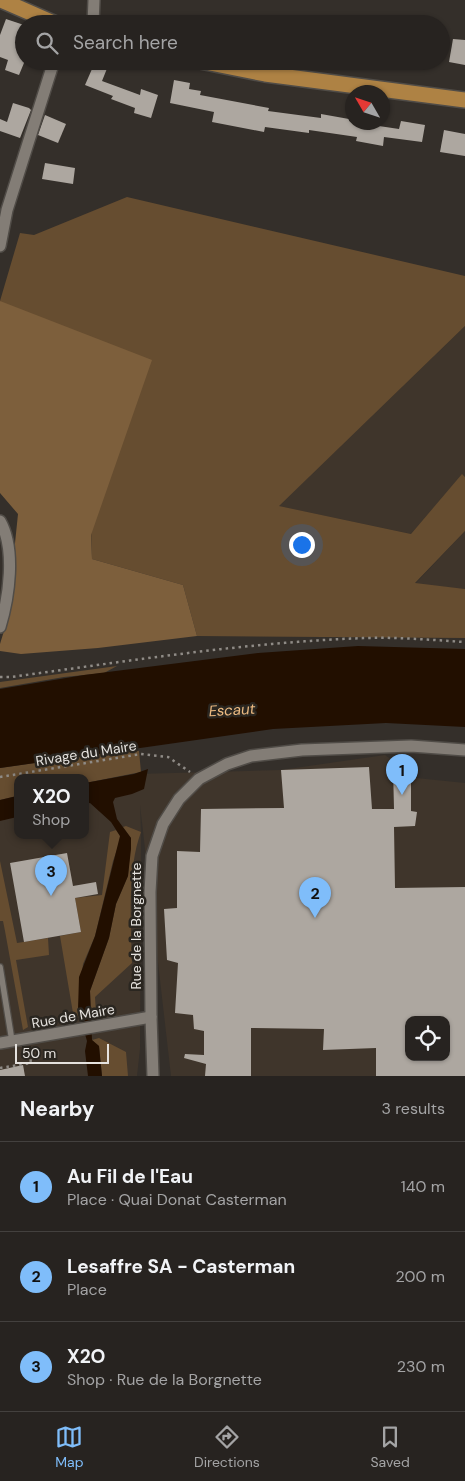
<!DOCTYPE html>
<meta charset="utf-8">
<style>
:root{--surface:#272320;--page:#332f2d;--text:#f1f3f6;--muted:#a4a4a5;--line:#43403e;--accent:#7fbdfa}
body{margin:0;font-family:"DM Sans",sans-serif;background:var(--page);color:var(--text)}
.controls{position:absolute;right:15px;bottom:15px;display:grid;overflow:hidden;border-radius:10px;box-shadow:0 1px 4px #0004}
.controls button{width:45px;height:45px;display:grid;place-items:center;padding:0;border:0;border-bottom:1px solid var(--line);background:var(--surface);color:var(--text);font:25px sans-serif}
.compass{position:absolute;left:345px;top:85px;width:45px;height:45px;border-radius:50%;background:var(--surface);box-shadow:0 1px 4px #0004;rotate:309deg}
.scale{position:absolute;left:15px;bottom:12px;width:94px;box-sizing:border-box;padding-left:5px;border:2px solid #e5e2de;border-top:0;font-size:14px;line-height:18px;white-space:nowrap;color:#e5e2de;-webkit-text-stroke:4px #2a2620;paint-order:stroke}
.you{position:absolute;left:301px;top:544px;width:18px;height:18px;margin:-12px;border:4px solid #fff;border-radius:50%;background:#1a73e8;box-shadow:0 0 0 8px #1a73e833}
.badge{display:grid;place-items:center;width:32px;height:32px;border-radius:50%;background:var(--accent);color:#111;font-size:16px;font-weight:700}
.pin{position:absolute;translate:-50% -41px;filter:drop-shadow(0 1px 2px #0008)}
.pin::after{content:'';position:absolute;top:26px;width:18px;height:15px;background:inherit;clip-path:polygon(0 0,100% 0,50% 100%)}
.popup{position:absolute;left:14px;top:774px;width:75px;height:65px;box-sizing:border-box;display:grid;place-content:center;border-radius:10px;background:var(--surface);filter:drop-shadow(0 1px 4px #0005);font-size:16px;white-space:nowrap;color:var(--muted)}
.popup b{font-size:19px;color:var(--text)}
.popup::after{content:'';position:absolute;left:50%;top:100%;margin-left:-10px;border:10px solid transparent;border-top-color:var(--surface)}
.list{margin:0;padding:0;list-style:none}
h2{display:flex;justify-content:space-between;align-items:center;height:65px;margin:0;padding:0 20px;font-size:21px}
h2 small{font-size:16px;font-weight:400;color:var(--muted)}
.list li{display:grid;grid-template-columns:32px 1fr auto;gap:15px;align-items:center;box-sizing:border-box;height:90px;padding:0 20px;border-top:1px solid var(--line)}
.list b{display:block;font-size:19px;white-space:nowrap}
.list p{margin:0;font-size:16px;white-space:nowrap;color:var(--muted)}
.list em{font-size:16px;font-style:normal;color:var(--muted)}
.icon{flex:none;width:28px;height:28px;fill:none;stroke:currentColor;stroke-width:2;stroke-linecap:round;stroke-linejoin:round}
.map{position:relative;flex:none;width:465px;height:1076px;overflow:hidden}
.search{position:absolute;background:var(--surface);box-shadow:0 1px 4px #0004;left:15px;right:15px;top:15px;height:55px;display:flex;align-items:center;gap:12px;box-sizing:border-box;padding:0 18px;border-radius:28px;color:var(--muted);font-size:19px}
.sheet{height:335px;background:var(--surface)}
nav{display:flex;justify-content:space-around;align-items:center;box-sizing:border-box;height:70px;border-top:1px solid var(--line);background:var(--surface);font-size:14px;color:var(--muted)}
nav a{display:grid;justify-items:center;gap:2px}
nav .on{color:var(--accent)}
.map>svg:first-child{display:block}
</style>
<div class="map">
<svg width="465" height="1076" viewBox="0 0 465 1076">
<rect width="100%" height="100%" fill="#342f2a"/>
<!-- built -->
<g fill="#3f352b" fill-rule="evenodd">
<polygon points="465,326 465,477 462,475 411,534 278,506"/>
<polygon points="465,531 465,589 415,584"/>
<path d="M385,755L416,778L465,783V1076H171L140,805L141,832L140,1049L137,1076H0V811L17,808V835H85V796L137,774L281,770ZM409,1020H446V1057H409Z"/>
</g>
<!-- green -->
<g fill="#664d30">
<polygon points="127,197 465,276 465,326 279,506 411,534 462,474 465,477 465,531 415,583 465,589 465,638 197,636 183,585 92,559 91,529 0,301 20,233 34,235"/>
<polygon points="117,666 104,673 64,677 0,688 0,682"/>
<polygon points="126,750 139,751 141,772 85,783 85,777 17,777 17,796 0,800 0,768"/>
<path d="M126,826L141,832C127,869 131,923 132,963L95,997L96,1013L91,1015L90,991L109,938L116,904L128,876L131,838L123,827Z"/>
<polygon points="116,830 120,836 120,841 113,861 95,936 83,964 78,1010 80,1017 74,1019 60,936 81,932 75,898 102,895 110,832"/>
<polygon points="0,861 17,943 48,938 49,955 16,960 28,1027 23,1030 5,931 3,921 0,921"/>
<polygon points="99,1038 126,1052 128,1076 102,1076 99,1046 92,1040"/>
</g>
<!-- forest -->
<polygon fill="#7d5f3c" points="0,301 152,360 91,535 92,559 183,585 197,636 98,648 21,654 0,651 0,644 7,621 18,514 0,493"/>
<!-- water -->
<g fill="#220f00">
<polygon points="358,646 465,649 465,727 386,723 273,729 0,768 0,689 84,675 258,653"/>
<polygon points="148,769 144,789 132,794 115,798 113,802 117,819 131,838 131,849 128,876 116,904 109,938 90,991 92,1040 99,1046 102,1076 88,1076 85,1051 87,1041 78,1010 79,977 95,936 120,836 111,822 90,803 85,804 85,783 134,774"/>
<polygon points="17,796 17,817 0,821 0,800"/>
</g>
<!-- building -->
<g fill="#ada7a0" fill-rule="evenodd">
<polygon points="6,19 24,25 24,63 19,75 5,70 8,60 0,57 0,35"/>
<polygon points="453,39 465,40 465,65 449,62"/>
<polygon points="75,61 110,61 102,81 140,95 141,89 158,95 151,118 134,113 135,108 111,99 113,96 85,85 92,69"/>
<polygon points="174,80 190,83 189,89 201,91 200,95 269,108 268,111 321,118 321,114 349,119 349,121 352,122 399,129 401,121 425,125 422,142 384,137 383,146 356,141 357,137 309,130 309,133 265,127 264,132 212,122 214,112 170,103"/>
<polygon points="13,103 29,108 31,110 20,138 0,131 0,119 7,122"/>
<polygon points="45,115 66,124 58,143 38,135"/>
<polygon points="444,130 465,134 465,156 440,152"/>
<polygon points="45,163 75,168 73,184 42,179"/>
<path d="M369,767L372,809H394L393,767H416V778L411,781V811L417,812L415,826L394,827L395,888L465,887V1076H376V1048L323,1050L324,1029L251,1028V1076H205L206,1064L184,1058L185,1054L204,1055V1031L194,1029L193,1015L175,1013L178,963L167,960L164,909L177,908V851L200,852L201,809L284,808L281,770ZM409,1020H446V1057H409Z"/>
<polygon points="67,853 73,886 96,882 98,894 75,898 81,932 24,942 10,863"/>
<polygon points="23,1065 25,1076 0,1076 0,1070"/>
</g>
<g fill="none" stroke-linecap="round" stroke-linejoin="round">
<!-- lane casing -->
<g stroke="#504c47" stroke-width="8">
<polyline id="lane" points="0,967 12,1041"/>
</g>
<!-- street casing -->
<g stroke="#504c47" stroke-width="14">
<g id="street">
<polyline points="93,24 94,0"/>
<polyline points="0,246 7,210 54,61"/>
<path d="M0,521C16,549 9,597 0,627"/>
<polyline points="0,1043 151,1017"/>
<polyline points="153,1076 151,1017 150,892 152,856 163,824 179,799 199,779 227,764 251,756 302,750 411,746 465,750"/>
</g>
</g>
<!-- primary casing -->
<g stroke="#504c47" stroke-width="18">
<g id="primary">
<polyline points="1,0 56,24"/>
<polyline points="200,61 265,74 465,100"/>
</g>
</g>
<!-- path -->
<g stroke="#8f8b86" stroke-width="2.5" stroke-dasharray="2.5 4" stroke-linecap="butt">
<path d="M0,677H11C129,661 247,642 366,638C399,637 432,640 465,642"/>
<polyline points="0,777 141,754 168,757 190,772"/>
<polyline points="0,1068 31,1063 29,1049"/>
</g>
<!-- lane -->
<use href="#lane" stroke="#837d76" stroke-width="5.5"/>
<!-- street -->
<use href="#street" stroke="#837d76" stroke-width="11"/>
<!-- primary -->
<use href="#primary" stroke="#ae8244" stroke-width="15"/>
</g>
<g text-anchor="middle" stroke-width="5" stroke-linejoin="round" paint-order="stroke">
<!-- street labels -->
<g font-size="14" fill="#e5e2de" stroke="#2a2620">
<text transform="translate(86 753) rotate(-9)" y="5">Rivage du Maire</text>
<text transform="translate(136 926) rotate(-90)" y="5">Rue de la Borgnette</text>
<text transform="translate(73 1016) rotate(-10)" y="5">Rue de Maire</text>
</g>
<!-- water labels -->
<g font-size="15" font-style="italic" fill="#edbb82" stroke="#2a2620">
<text transform="translate(232 710) rotate(-3)" y="5">Escaut</text>
</g>
</g>
</svg>
<div class="controls">
<button><svg class="icon" aria-label="locate" viewBox="0 0 24 24"><circle cx="12" cy="12" r="6"/><path d="M12 2v4M12 18v4M2 12h4M18 12h4"/></svg></button>
</div>
<svg class="compass" viewBox="-18 -18 36 36"><path d="M0-13l5 13h-10z" fill="#e53935"/><path d="M0 13l5-13h-10z" fill="#a4a4a5"/></svg>
<div class="scale">50 m</div>
<div class="you"></div>
<div class="pin badge" style="left:402px;top:795px">1</div>
<div class="pin badge" style="left:315px;top:918px">2</div>
<div class="pin badge" style="left:51px;top:896px">3</div>
<div class="popup"><b>X2O</b>Shop</div>
<div class="search"><svg class="icon" aria-label="search" viewBox="0 0 24 24"><circle cx="10" cy="10" r="6"/><path d="M15 15l6 6"/></svg>Search here</div>
</div>
<section class="sheet">
<h2>Nearby<small>3 results</small></h2>
<ul class="list">
<li><span class="badge">1</span><div><b>Au Fil de l'Eau</b><p>Place · Quai Donat Casterman</p></div><em>140 m</em></li>
<li><span class="badge">2</span><div><b>Lesaffre SA - Casterman</b><p>Place</p></div><em>200 m</em></li>
<li><span class="badge">3</span><div><b>X2O</b><p>Shop · Rue de la Borgnette</p></div><em>230 m</em></li>
</ul>
</section>
<nav>
<a class="on"><svg class="icon" aria-label="map" viewBox="0 0 24 24"><path d="M3 6l6-2 6 2 6-2v14l-6 2-6-2-6 2zM9 4v14M15 6v14"/></svg>Map</a>
<a><svg class="icon" aria-label="directions" viewBox="0 0 24 24"><path d="M12 3l9 9-9 9-9-9zM9 14v-3h6M13 9l2 2-2 2"/></svg>Directions</a>
<a><svg class="icon" aria-label="saved" viewBox="0 0 24 24"><path d="M7 4h10v16l-5-4-5 4z"/></svg>Saved</a>
</nav>
